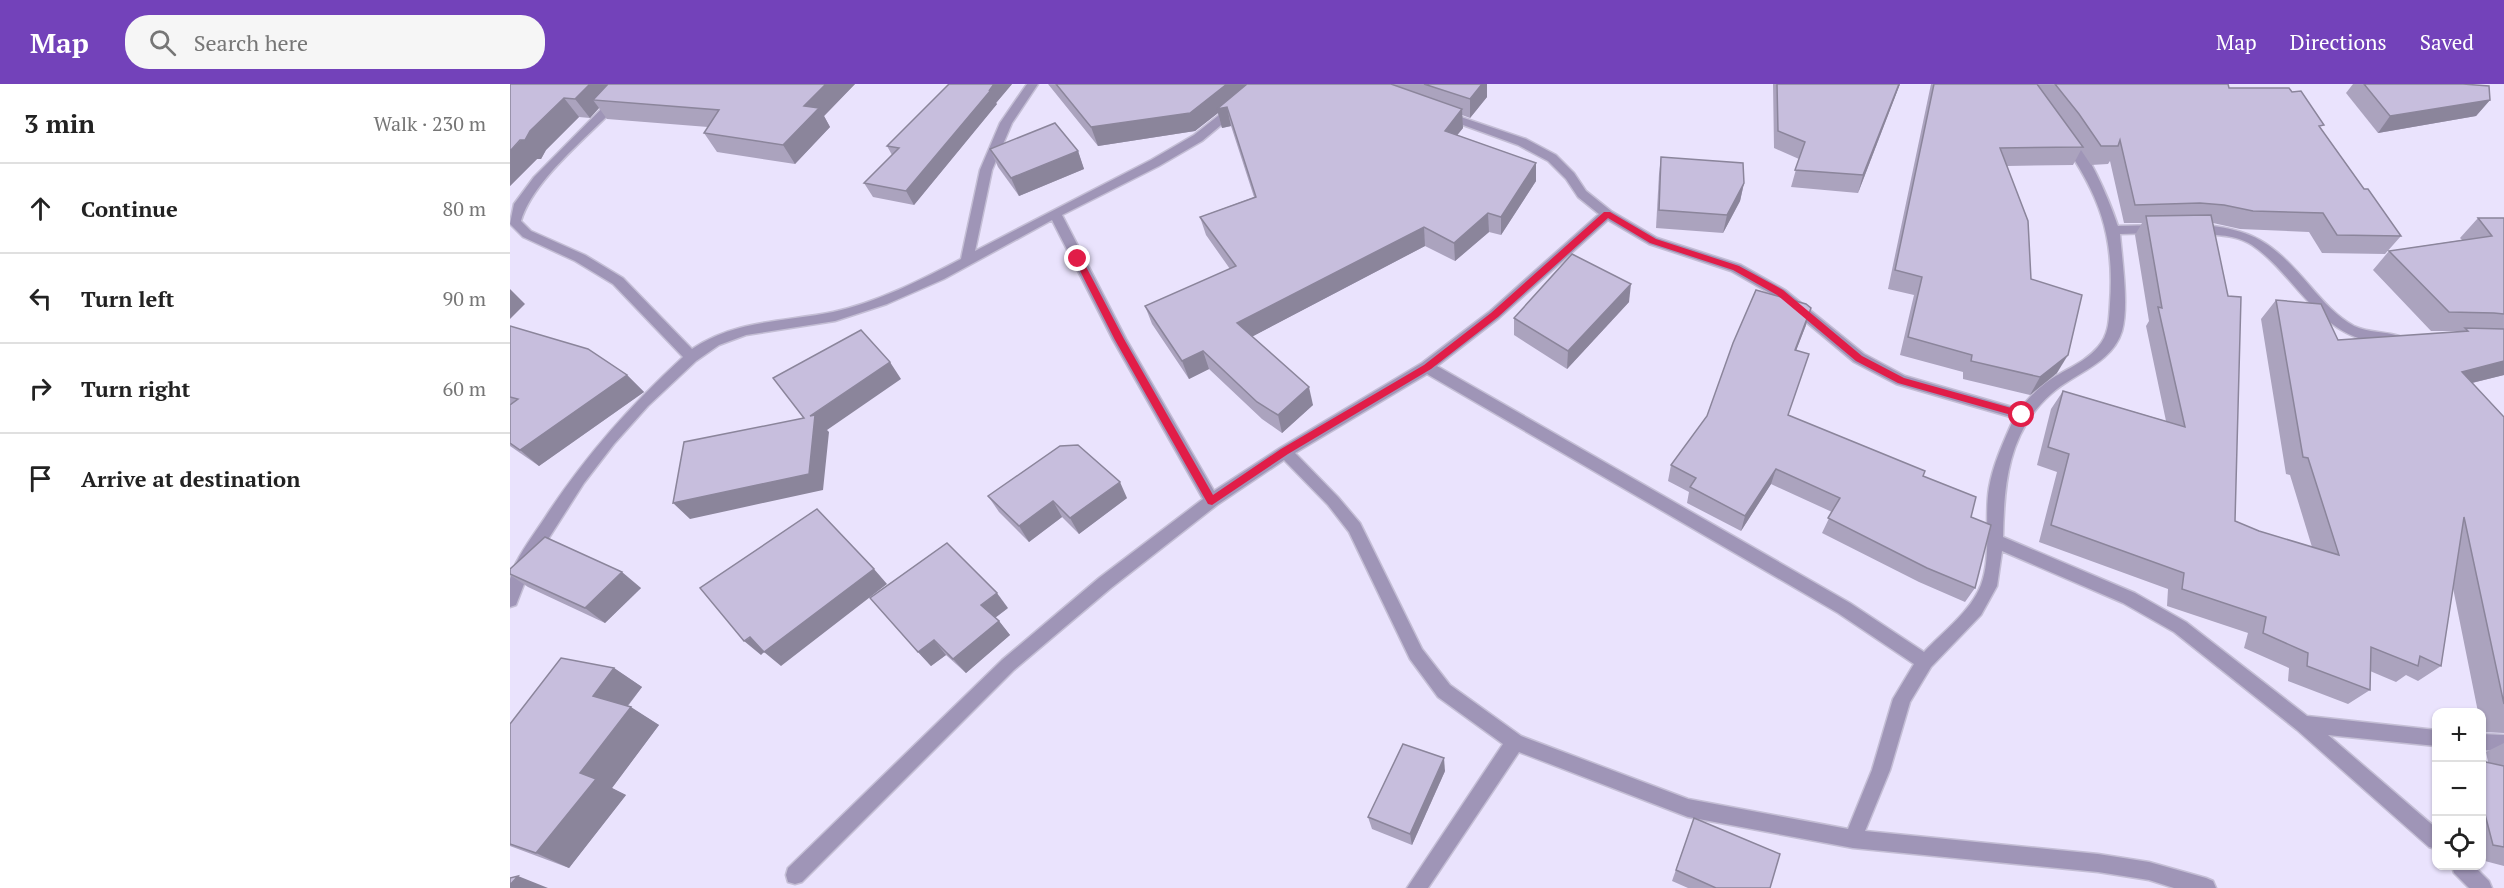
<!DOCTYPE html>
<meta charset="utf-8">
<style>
:root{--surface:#fff;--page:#f6f6f6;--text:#222;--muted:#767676;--line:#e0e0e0;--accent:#7342ba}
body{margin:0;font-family:"PT Serif",serif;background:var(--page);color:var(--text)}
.controls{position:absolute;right:18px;bottom:18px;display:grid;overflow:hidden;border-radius:12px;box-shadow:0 2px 4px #0004}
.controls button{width:54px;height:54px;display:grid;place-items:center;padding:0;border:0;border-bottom:2px solid var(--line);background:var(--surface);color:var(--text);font:30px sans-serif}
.stop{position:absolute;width:18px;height:18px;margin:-14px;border:4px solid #e11d48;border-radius:50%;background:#fff}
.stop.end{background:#e11d48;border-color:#fff;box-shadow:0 2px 6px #0008}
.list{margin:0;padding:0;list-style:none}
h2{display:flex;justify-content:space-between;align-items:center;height:78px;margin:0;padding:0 24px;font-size:26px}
h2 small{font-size:20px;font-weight:400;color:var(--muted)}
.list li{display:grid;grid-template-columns:39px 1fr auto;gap:18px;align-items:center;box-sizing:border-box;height:90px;padding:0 24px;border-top:2px solid var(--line)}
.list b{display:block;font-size:22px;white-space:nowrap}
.list em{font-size:20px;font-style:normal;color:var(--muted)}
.icon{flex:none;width:33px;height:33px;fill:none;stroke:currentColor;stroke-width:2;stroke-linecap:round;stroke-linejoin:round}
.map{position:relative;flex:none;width:1994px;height:804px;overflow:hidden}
header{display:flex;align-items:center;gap:36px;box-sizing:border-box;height:84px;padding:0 30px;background:var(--accent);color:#fff}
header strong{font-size:28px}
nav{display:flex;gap:33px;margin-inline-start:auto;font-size:21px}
.search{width:420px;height:54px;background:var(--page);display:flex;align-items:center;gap:15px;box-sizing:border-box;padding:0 21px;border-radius:24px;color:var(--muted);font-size:22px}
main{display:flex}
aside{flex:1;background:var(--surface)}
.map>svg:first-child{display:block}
</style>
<header>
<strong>Map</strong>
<div class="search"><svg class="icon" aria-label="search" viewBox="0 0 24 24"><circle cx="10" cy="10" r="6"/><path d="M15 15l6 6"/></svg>Search here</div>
<nav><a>Map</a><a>Directions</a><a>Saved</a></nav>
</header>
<main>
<aside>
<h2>3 min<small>Walk · 230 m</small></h2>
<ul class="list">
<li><svg class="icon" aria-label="ahead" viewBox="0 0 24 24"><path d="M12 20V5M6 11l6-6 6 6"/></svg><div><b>Continue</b></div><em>80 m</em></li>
<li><svg class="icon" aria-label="left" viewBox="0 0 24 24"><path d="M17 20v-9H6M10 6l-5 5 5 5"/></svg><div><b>Turn left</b></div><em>90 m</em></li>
<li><svg class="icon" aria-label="right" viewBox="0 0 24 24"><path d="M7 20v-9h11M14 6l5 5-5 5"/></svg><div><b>Turn right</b></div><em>60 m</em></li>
<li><svg class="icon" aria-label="arrive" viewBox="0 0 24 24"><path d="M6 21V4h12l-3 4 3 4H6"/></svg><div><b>Arrive at destination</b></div></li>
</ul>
</aside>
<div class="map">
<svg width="1994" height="804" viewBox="0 0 1994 804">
<rect width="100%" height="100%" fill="#eae3fd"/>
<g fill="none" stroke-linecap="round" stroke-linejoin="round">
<!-- minor casing -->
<g stroke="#c4bed5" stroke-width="3">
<g id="minor">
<path d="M116,0H127C96,40 25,89 11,137L21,147L75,171L113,194L182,265C224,236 274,238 323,228C368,218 411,196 451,175L470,86L490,39L517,0H528L502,39L482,86L465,167L641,76L684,51L748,0H760L692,57L649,82L552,131L616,255L704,407L770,364L912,279L979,228L1089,130L1068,113L1056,95L1038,77L1008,61L931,33V29H939L1016,55L1046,71L1064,89L1076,107L1101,127L1147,154L1231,181L1275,206L1354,270L1395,292L1509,325C1517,317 1524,308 1532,302C1549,287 1573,281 1588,263C1599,251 1599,236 1600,220C1605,151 1589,110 1550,54L1556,50C1576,57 1601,121 1608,142L1648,141L1654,145L1648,149L1610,150C1612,176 1619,222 1612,247C1602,280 1564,289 1541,310C1498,348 1494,400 1493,453L1625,509L1676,538L1797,632L1926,646V662L1818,651L1926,744V765L1919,763L1787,646L1664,548L1613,519L1492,467L1487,502L1471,531L1421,583L1400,618L1380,686L1355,747L1588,770L1639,778L1696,794L1703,797L1706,804H1664L1639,796L1588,788L1343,764L1178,733L1009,668L918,804H897L993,660L928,613L900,575L839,448L818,421L774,376L707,421L601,504L504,586L292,798L285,800L278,798L276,791L278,784L492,576L589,494L693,415L603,256L542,136L434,195L377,220L325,237L236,251L209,261L186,277L138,322L104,360L74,399L21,482L6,521L0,523V495L6,479C15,461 28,445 38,429C78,369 120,322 173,273L103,200L65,177L13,153L0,140L4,120L24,93ZM1098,136L1139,160L1221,187L1265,212L1344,278L1386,300L1504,334C1494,357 1483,380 1479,404C1474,434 1482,472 1471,501C1461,527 1433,548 1414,568L1340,519L927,282L989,234ZM917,290L1328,529L1404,580L1383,615L1362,686L1338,745L1178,715L1011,652L940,601L912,565L850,439L828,413L785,369Z"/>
<path d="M1684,140C1744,145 1761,157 1800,202C1813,217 1827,233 1844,242C1859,249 1874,247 1889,252L1891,255L1889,258C1881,261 1874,259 1866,258C1809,252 1785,190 1742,161C1722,148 1701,153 1680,147L1678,144L1680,141Z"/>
<polygon points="1972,650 1994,651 1994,667 1972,666"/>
<polygon points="1942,782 1964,782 1979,797 1982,804 1959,804 1944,789"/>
</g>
</g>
<!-- minor -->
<use href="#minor" fill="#9f95b7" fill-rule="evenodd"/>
</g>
<!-- wall -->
<g fill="#aba3be">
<polygon points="0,0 345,0 314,32 320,43 285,80 207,68 194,49 198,43 97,35 89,24 80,34 69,33 36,66 31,75 27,75 0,102"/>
<polygon points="439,0 502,0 486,19 487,20 404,121 363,113 354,99 382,71 377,62"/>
<polygon points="538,0 977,0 977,13 960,34 952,31 953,44 947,51 1026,79 1026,97 991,151 979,148 945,177 915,162 741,253 803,321 772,349 752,335 699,285 679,295 642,240 635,222 720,185 696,151 690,133 744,113 721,42 712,44 708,29 685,47 588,62"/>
<polygon points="1263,0 1390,0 1348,109 1281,103 1289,75 1264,64"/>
<polygon points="1421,0 1718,0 1719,4 1811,45 1854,105 1891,152 1875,170 1812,169 1799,148 1730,145 1703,139 1725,437 1749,447 1802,463 1780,391 1776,390 1751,235 1766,216 1828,256 1950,248 1951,247 1921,247 1863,186 1879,167 1952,156 1950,154 1968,134 1994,134 1994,291 1962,299 1994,333 1994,649 1972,648 1971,628 1968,628 1943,504 1931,582 1908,597 1896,591 1886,598 1860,587 1860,606 1838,620 1778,597 1779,584 1734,564 1738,549 1657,522 1658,505 1529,458 1547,388 1527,381 1541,325 1553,307 1656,337 1636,242 1639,237 1625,151 1632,139 1614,139 1600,77 1598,80 1581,81 1571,66 1563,81 1497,82 1521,195 1547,289 1520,311 1453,295 1453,288 1390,271 1404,211 1378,205"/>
<polygon points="1843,0 1953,0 1980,16 1966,32 1868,49 1836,9"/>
<polygon points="480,65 568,67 574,85 509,112 488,83"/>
<polygon points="1151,73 1234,99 1230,117 1213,149 1146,144 1149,90"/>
<polygon points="1119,218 1057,285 1004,251 1004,234"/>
<polygon points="1296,241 1286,267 1278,331 1413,392 1461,433 1465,504 1455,518 1409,498 1312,449 1322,428 1261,400 1231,447 1177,419 1179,408 1158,397 1161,381"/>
<polygon points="0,242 117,291 134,308 29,382 0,362"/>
<polygon points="478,412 617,414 569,450 552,433 519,458 489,428"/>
<polygon points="0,485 131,504 95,539 18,503 0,491"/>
<polygon points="498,524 485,534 489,537 500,551 456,589 436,571 421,582 408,568"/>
<polygon points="104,584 132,603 118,622 149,641 102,704 116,711 59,784 0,762 0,640"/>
<polygon points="1994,659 1994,782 1971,776 1971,677 1978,678 1976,668"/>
<polygon points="935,687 902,761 862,745 858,733"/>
<polygon points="1184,734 1260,804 1178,804 1162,797"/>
</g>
<!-- shaded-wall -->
<g fill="#8b859b">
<polygon points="80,0 114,0 83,16 89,24 80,34 65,15"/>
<polygon points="316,0 345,0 314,32 320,43 285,80 273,61 294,22"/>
<polygon points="484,0 502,0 486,19 487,20 404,121 396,107"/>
<polygon points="717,0 744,0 717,23 721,42 712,44 708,29 685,47 588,62 581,43"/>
<polygon points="972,0 977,0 977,13 960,34 960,15"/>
<polygon points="1389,0 1390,0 1348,109 1353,91"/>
<polygon points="54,14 69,33 36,66 31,75 27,75 0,102 0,67"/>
<polygon points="1980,16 1966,32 1868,49 1880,32"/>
<polygon points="952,25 953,44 936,65 935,47"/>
<polygon points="568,67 574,85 509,112 501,94"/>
<polygon points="1026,79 1026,97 991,151 991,133"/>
<polygon points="1234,99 1230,117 1213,149 1217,131"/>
<polygon points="978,129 979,148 945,177 944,159"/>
<polygon points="914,143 915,162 732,258 727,239"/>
<polygon points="1121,200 1119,218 1057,285 1058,267"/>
<polygon points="0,205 15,220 0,235"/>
<polygon points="1301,224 1296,241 1280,282 1285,266"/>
<polygon points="693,267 699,285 679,295 672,277"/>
<polygon points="1558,271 1547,289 1520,311 1530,293"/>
<polygon points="1994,277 1994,291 1933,306 1952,288"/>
<polygon points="380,278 391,295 317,346 319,348 313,406 180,435 163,419 300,332"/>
<polygon points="117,291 134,308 29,382 10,366"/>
<polygon points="799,303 803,321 772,349 768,331"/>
<polygon points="1266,385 1261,400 1231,447 1235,432"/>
<polygon points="610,398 617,414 569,450 560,434"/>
<polygon points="543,417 552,433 519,458 509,442"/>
<polygon points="364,485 377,500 271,582 254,568 251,571 234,557"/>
<polygon points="112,488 131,504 95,539 75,524"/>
<polygon points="487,509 498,524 482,536 471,521"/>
<polygon points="489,537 500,551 456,589 443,575"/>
<polygon points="424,556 436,571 421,582 408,568"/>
<polygon points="104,584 132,603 111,630 83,612"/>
<polygon points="121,623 149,641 102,704 116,711 59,784 26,769 70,689"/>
<polygon points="934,674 935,687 902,761 900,750"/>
<polygon points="8,792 38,804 0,804 0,801"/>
</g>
<!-- building -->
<g fill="#c7bedd" stroke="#8b859b" stroke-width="1.5">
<polygon points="0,0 80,0 65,15 54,14 20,47 15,56 10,56 0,67"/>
<polygon points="98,0 316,0 294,22 309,24 273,61 194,49 209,26 83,16"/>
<polygon points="439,0 484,0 479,7 481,6 396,107 354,99 389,64 377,62"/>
<polygon points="546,0 717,0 680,29 581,43"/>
<polygon points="737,0 881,0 952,25 935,47 1026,79 991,133 978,129 944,159 914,143 727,239 799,303 768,331 747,318 693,267 672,277 635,222 726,182 690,133 746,113 717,23 707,25"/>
<polygon points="914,0 972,0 960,15"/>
<polygon points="1267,0 1389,0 1353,91 1285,86 1295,58 1268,47"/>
<polygon points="1424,0 1527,0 1573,63 1490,64 1518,137 1521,195 1572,211 1558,271 1530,293 1461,277 1462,271 1398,253 1412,193 1385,186"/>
<polygon points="1545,0 1718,0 1719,4 1779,4 1782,8 1791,7 1814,41 1809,42 1854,105 1858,105 1891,152 1827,151 1813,129 1743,127 1714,121 1690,119 1625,121 1610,56 1608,62 1591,62 1569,30"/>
<polygon points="1854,0 1953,0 1979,2 1980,16 1880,32"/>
<polygon points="545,39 568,67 501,94 480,65"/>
<polygon points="1151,73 1233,79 1234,99 1217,131 1149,126"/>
<polygon points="1701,131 1718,212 1731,213 1725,437 1749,447 1829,471 1798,374 1793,373 1766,216 1811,220 1828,256 1958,247 1955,244 1994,245 1994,277 1952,288 1994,333 1994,620 1954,433 1931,582 1910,572 1908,582 1861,563 1860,606 1797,582 1798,569 1753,549 1756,533 1672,505 1674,489 1541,441 1559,370 1538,363 1553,307 1675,343 1648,223 1652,224 1636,132"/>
<polygon points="1968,134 1994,134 1994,230 1984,229 1939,228 1879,167 1982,152"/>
<polygon points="1062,170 1121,200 1058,267 1004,234"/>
<polygon points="1246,206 1296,220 1301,224 1285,266 1299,270 1278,331 1415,387 1413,392 1466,413 1461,433 1481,441 1465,504 1417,484 1318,434 1330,414 1266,385 1235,432 1180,403 1186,394 1161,381 1197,332 1223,259"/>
<polygon points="0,242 78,265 117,291 10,366 0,359 0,321 8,315 0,313"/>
<polygon points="351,246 380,278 300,332 305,331 299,390 163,419 174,358 294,334 263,294"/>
<polygon points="568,361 610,398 560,434 543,417 509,442 478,412 550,362"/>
<polygon points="307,425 364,485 254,568 240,553 234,557 190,504"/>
<polygon points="35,453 112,488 75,524 0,490 0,485"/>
<polygon points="437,459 487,509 471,521 489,537 443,575 424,556 408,568 360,514"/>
<polygon points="51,574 104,584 83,612 121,623 70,689 86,695 26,769 0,760 0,640"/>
<polygon points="893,660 934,674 900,750 858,733"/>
<polygon points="1971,677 1994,682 1994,763 1983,761 1971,715"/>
<polygon points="1184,734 1270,770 1260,804 1206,804 1166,786"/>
<polygon points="8,792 0,801 0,794"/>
</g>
<!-- route -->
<polygon fill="#e11d48" points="1094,128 1100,128 1146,155 1229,182 1273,206 1352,272 1394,294 1512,327 1517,331 1512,334 1388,299 1346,277 1267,211 1223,186 1140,159 1098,134 988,233 921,285 778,370 702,421 698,420 605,256 564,175 568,172 572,175 614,255 703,411 771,365 914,281 981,229"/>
</svg>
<div class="controls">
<button>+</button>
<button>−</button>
<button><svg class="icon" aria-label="locate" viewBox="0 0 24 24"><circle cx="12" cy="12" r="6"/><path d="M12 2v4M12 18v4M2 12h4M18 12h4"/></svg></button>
</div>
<div class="stop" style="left:1512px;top:331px"></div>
<div class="stop end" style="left:568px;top:175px"></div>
</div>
</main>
